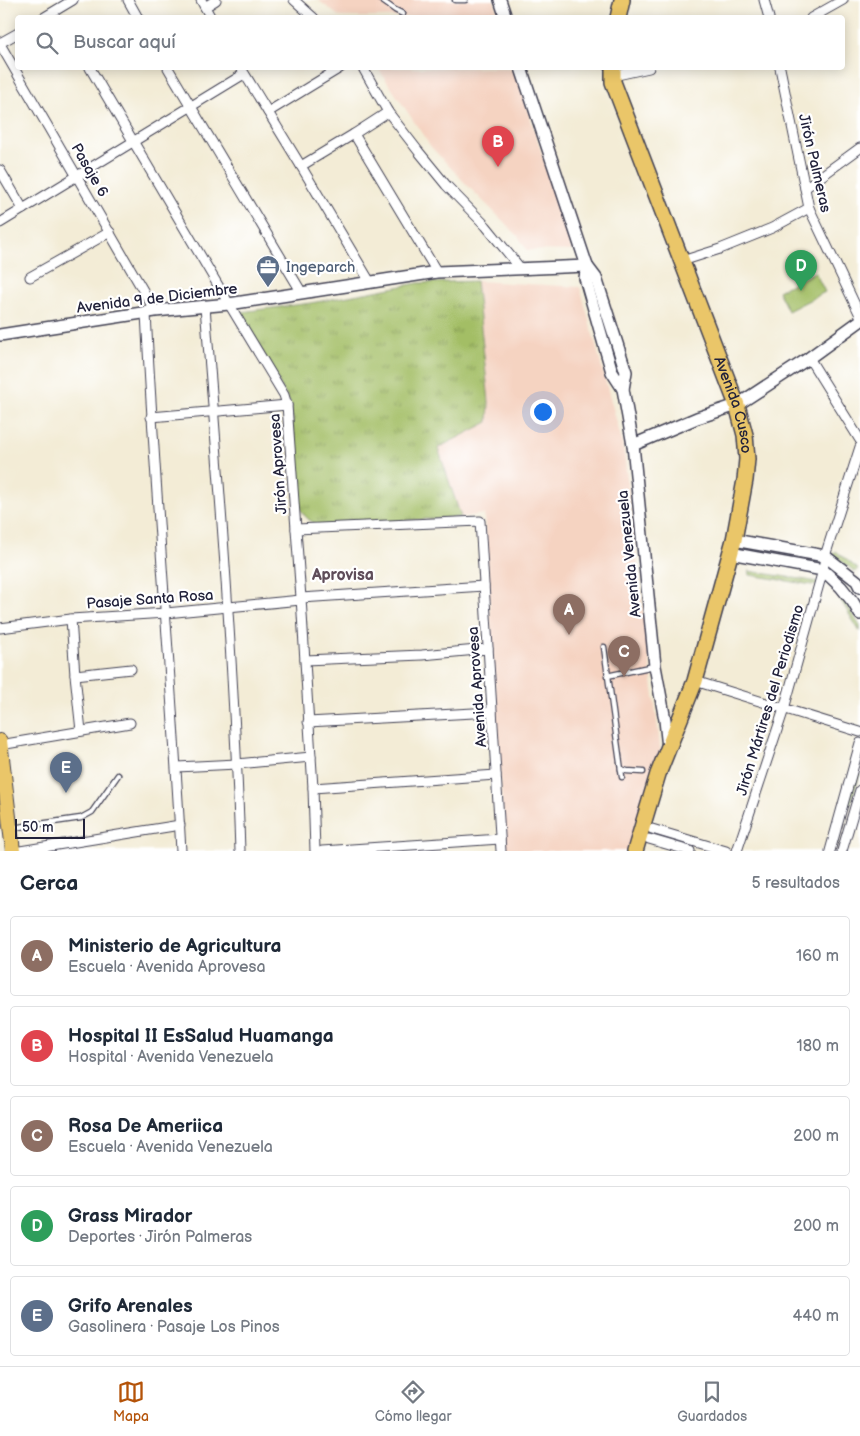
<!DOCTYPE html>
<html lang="es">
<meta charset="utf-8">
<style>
:root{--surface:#fff;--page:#f6f6f7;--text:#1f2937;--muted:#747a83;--line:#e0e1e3;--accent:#b45309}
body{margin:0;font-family:"Balsamiq Sans",sans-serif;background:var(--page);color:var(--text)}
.scale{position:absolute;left:15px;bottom:12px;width:70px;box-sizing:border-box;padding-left:5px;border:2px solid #22223b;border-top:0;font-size:14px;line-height:18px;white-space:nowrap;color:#22223b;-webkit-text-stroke:4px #fff;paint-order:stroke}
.you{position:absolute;left:542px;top:411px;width:18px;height:18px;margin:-12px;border:4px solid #fff;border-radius:50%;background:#1a73e8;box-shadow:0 0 0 8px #1a73e833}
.badge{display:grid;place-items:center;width:32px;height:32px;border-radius:50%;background:var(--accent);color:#fff;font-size:16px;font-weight:700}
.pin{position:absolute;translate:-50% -41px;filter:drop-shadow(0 1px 2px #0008)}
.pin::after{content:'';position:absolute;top:26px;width:18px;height:15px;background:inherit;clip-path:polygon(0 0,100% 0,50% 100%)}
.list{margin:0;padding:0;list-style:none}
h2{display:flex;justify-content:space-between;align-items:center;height:65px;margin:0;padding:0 20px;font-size:21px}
h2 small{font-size:16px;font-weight:400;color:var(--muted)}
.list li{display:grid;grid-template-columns:32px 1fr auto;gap:15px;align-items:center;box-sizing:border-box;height:80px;margin:0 10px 10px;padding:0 10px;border:1px solid var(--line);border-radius:5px}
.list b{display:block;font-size:19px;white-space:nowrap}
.list p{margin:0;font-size:16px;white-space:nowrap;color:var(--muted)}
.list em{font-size:16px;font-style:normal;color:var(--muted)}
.icon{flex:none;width:28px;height:28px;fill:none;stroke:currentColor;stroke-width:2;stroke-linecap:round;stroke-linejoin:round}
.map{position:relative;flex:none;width:860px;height:851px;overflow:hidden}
.search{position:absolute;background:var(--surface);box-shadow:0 2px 12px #0003;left:15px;right:15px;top:15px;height:55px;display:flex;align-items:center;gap:12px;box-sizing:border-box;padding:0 18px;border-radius:5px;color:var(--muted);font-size:19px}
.sheet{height:515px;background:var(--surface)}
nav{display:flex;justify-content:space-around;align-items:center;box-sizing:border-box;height:70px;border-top:1px solid var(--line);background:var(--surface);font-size:14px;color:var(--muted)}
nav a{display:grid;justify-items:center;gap:2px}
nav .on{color:var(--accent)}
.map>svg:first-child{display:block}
</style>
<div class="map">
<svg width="860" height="851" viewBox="0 0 860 851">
<defs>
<pattern id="grass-dots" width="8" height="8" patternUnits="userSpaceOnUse" patternTransform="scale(1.25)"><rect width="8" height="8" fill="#a3be65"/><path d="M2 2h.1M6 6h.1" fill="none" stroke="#849a54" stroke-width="1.8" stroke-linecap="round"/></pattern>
<pattern id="park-tufts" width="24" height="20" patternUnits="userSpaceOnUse" patternTransform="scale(1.25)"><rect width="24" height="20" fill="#a3be65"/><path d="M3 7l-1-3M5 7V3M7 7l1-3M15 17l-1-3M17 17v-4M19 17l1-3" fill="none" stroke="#849a54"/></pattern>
</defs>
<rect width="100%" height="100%" fill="#fff"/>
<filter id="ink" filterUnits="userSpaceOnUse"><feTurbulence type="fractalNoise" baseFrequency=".02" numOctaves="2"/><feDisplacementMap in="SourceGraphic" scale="10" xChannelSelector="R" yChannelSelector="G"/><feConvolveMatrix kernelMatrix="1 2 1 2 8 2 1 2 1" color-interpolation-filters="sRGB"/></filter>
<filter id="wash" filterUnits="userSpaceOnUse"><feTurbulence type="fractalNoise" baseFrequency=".0096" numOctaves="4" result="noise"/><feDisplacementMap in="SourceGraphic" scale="20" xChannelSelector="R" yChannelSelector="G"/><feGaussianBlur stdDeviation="1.12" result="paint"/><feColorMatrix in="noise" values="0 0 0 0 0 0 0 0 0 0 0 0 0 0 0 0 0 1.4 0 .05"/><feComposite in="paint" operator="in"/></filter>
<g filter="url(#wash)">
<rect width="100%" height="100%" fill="#f3ecd6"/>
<!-- built -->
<g fill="#f5d3c1">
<polygon points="318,0 494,0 499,17 340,17"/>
<polygon points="378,68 515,68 572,251 527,250 518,236 468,186 431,147"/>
<polygon points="476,281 580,287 623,445 661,754 630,851 505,851 484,514 461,517 438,448 488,422 489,402"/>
</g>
<!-- grass -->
<g fill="url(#grass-dots)" stroke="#627050">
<polygon points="836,551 858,569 855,572 833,554"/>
<polygon points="749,571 819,582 818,586 750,575"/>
<polygon points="833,582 860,626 860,632 830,583"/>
</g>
<!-- park -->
<g fill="url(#park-tufts)" stroke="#627050">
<path d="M476,281L489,402L488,422L438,448L461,517L319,526C310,521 304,517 299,507L291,405L241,312L311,303L418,283Z"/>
<polygon points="856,772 860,774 851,804 848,803"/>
</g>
<!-- pitch -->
<polygon fill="#a3be65" stroke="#627050" points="815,272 825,292 788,311 778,291"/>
</g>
<g filter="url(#ink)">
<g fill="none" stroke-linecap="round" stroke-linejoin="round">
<!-- service casing -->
<g stroke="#414052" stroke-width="7">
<g id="service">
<polyline points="381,0 395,10 403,14"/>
<polyline points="455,0 465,0"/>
<polyline points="604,647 622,777"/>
<polyline points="607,676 654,666"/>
<polyline points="621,769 627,771 643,772"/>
<polyline points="12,828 81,818 92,812 118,775"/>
</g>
</g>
<!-- minor casing -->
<g stroke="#414052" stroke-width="11">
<g id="minor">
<polyline points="128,0 138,18"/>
<polyline points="201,0 211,18"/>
<polyline points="294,0 314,18"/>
<polyline points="764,0 769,18"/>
<polyline points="205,7 216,0"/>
<polyline points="43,18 73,0"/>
<polyline points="811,18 843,0"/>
<polyline points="0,43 18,33"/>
<polyline points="0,44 155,311"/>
<polyline points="90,68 229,304 284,395 287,405 301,598 313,788 315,851"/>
<polyline points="168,68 302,293"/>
<polyline points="241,68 301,166 370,282"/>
<polyline points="363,68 388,112 419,152 446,185 486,226 521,269"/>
<polyline points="780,68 809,208 860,315"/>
<polyline points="613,76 649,68"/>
<polyline points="268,112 340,68"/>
<polyline points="354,134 437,272"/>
<polyline points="301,166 354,134 388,112"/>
<polyline points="0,170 23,209"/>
<polyline points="805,188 860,148"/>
<polyline points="0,223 244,74"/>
<polyline points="682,261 720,249 772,228 809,208"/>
<polyline points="30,277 110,232"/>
<path d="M205,307C220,488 234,669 240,851"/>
<path d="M146,313C155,492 171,672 181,851"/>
<polyline points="809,358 860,440"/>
<polyline points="151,417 287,405"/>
<polyline points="296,529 480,521 501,851"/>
<polyline points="301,598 484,586"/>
<polyline points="71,619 75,675 81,731"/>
<polyline points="0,628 71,619 166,613 301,600"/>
<polyline points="305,660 422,655 488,649"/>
<polyline points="75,675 131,669"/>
<polyline points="695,681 860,732"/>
<polyline points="308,722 492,712"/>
<polyline points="0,745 130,723"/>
<polyline points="177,767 237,764 311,757"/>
<polyline points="313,788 496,775"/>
<polyline points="652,829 726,851"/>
<polyline points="649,839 690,851"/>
<polyline points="20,851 180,825"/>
<polyline points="322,851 500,839"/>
<polyline points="737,851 784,709 823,570 825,556 860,447"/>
<polyline points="830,851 860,743"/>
<polyline points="842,851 860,790"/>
</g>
</g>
<!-- tertiary casing -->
<g stroke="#414052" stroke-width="14">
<g id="tertiary">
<polyline points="500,0 506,18"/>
<polyline points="521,68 587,266 596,278 626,372 623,389 633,445 655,666 665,720 668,748"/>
<polyline points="587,266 585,278 612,372 623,389"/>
<polyline points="0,335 155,311 229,304 437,272 587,266"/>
<polyline points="633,445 697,418 737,405 809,358 860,321"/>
<polyline points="734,540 825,556 857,581 860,587"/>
<polyline points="730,553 823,570 841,587 853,602 860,614"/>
</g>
</g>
<!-- primary casing -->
<g stroke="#414052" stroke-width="16">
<polyline id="primary" points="0,741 13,851"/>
</g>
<!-- trunk casing -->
<g stroke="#414052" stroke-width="18">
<g id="trunk">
<polyline points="618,18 622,0"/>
<path id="s1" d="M613,68V82L737,405L745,435L747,459L745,480L734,540L695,681L658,774L635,851"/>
</g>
</g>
<!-- service -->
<use href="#service" stroke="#fff" stroke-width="4.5"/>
<!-- minor -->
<use href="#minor" stroke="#fff" stroke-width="9"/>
<!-- tertiary -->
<use href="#tertiary" stroke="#fff" stroke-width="11"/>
<!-- primary -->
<use href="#primary" stroke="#eac669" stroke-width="14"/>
<!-- trunk -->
<use href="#trunk" stroke="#eac669" stroke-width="15"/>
</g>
</g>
<!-- icons -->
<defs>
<g id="office-pin" transform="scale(1.25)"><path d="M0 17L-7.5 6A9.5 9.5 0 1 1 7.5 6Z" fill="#5c6f8a" stroke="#fff"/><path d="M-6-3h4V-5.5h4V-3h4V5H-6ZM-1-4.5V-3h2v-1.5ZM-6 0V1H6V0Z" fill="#fff"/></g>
</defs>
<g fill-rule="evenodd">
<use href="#office-pin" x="268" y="267"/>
</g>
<g text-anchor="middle" stroke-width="4.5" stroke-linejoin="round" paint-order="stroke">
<!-- street labels -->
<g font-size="15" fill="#22223b" stroke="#fff">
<text transform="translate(815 163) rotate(77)" y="5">Jirón Palmeras</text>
<text transform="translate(90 170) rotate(60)" y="5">Pasaje 6</text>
<text transform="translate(157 298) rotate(-7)" y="5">Avenida 9 de Diciembre</text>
<text dy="5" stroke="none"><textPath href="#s1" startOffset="359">Avenida Cusco</textPath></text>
<text transform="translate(278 464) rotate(-94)" y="5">Jirón Aprovesa</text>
<text transform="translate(629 554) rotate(-96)" y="5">Avenida Venezuela</text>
<text transform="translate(150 599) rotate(-4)" y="5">Pasaje Santa Rosa</text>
<text transform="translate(477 687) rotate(-94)" y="5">Avenida Aprovesa</text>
<text transform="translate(770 700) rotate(-73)" y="5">Jirón Mártires del Periodismo</text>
</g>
<!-- service labels -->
<g font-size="15" fill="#4e5e75" stroke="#fff" text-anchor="start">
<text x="286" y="272">Ingeparch</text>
</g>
<!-- neighbourhood labels -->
<g font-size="16" font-weight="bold" fill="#5f4d5a" stroke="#fff">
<text x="343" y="580">Aprovisa</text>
</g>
</g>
</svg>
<div class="scale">50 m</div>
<div class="you"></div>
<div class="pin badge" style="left:569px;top:635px;background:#8d6e63">A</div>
<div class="pin badge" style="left:498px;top:167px;background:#e0444e">B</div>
<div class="pin badge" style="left:624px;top:677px;background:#8d6e63">C</div>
<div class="pin badge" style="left:801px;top:291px;background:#2e9e5b">D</div>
<div class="pin badge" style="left:66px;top:793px;background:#5c6f8a">E</div>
<div class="search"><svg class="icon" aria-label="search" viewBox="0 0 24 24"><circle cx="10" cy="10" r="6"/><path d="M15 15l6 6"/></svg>Buscar aquí</div>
</div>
<section class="sheet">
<h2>Cerca<small>5 resultados</small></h2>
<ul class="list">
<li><span class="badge" style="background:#8d6e63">A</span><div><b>Ministerio de Agricultura</b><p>Escuela · Avenida Aprovesa</p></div><em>160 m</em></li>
<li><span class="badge" style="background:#e0444e">B</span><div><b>Hospital II EsSalud Huamanga</b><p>Hospital · Avenida Venezuela</p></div><em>180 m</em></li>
<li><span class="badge" style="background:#8d6e63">C</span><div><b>Rosa De Ameriica</b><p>Escuela · Avenida Venezuela</p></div><em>200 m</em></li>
<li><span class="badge" style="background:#2e9e5b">D</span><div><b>Grass Mirador</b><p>Deportes · Jirón Palmeras</p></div><em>200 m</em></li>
<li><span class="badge" style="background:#5c6f8a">E</span><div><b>Grifo Arenales</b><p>Gasolinera · Pasaje Los Pinos</p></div><em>440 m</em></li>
</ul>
</section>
<nav>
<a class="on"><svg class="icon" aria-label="map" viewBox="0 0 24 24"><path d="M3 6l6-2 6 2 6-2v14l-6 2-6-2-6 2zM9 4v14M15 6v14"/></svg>Mapa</a>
<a><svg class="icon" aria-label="directions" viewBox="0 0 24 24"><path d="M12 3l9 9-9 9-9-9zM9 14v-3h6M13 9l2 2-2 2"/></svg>Cómo llegar</a>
<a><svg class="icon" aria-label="saved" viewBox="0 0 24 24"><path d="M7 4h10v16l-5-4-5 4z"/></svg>Guardados</a>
</nav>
